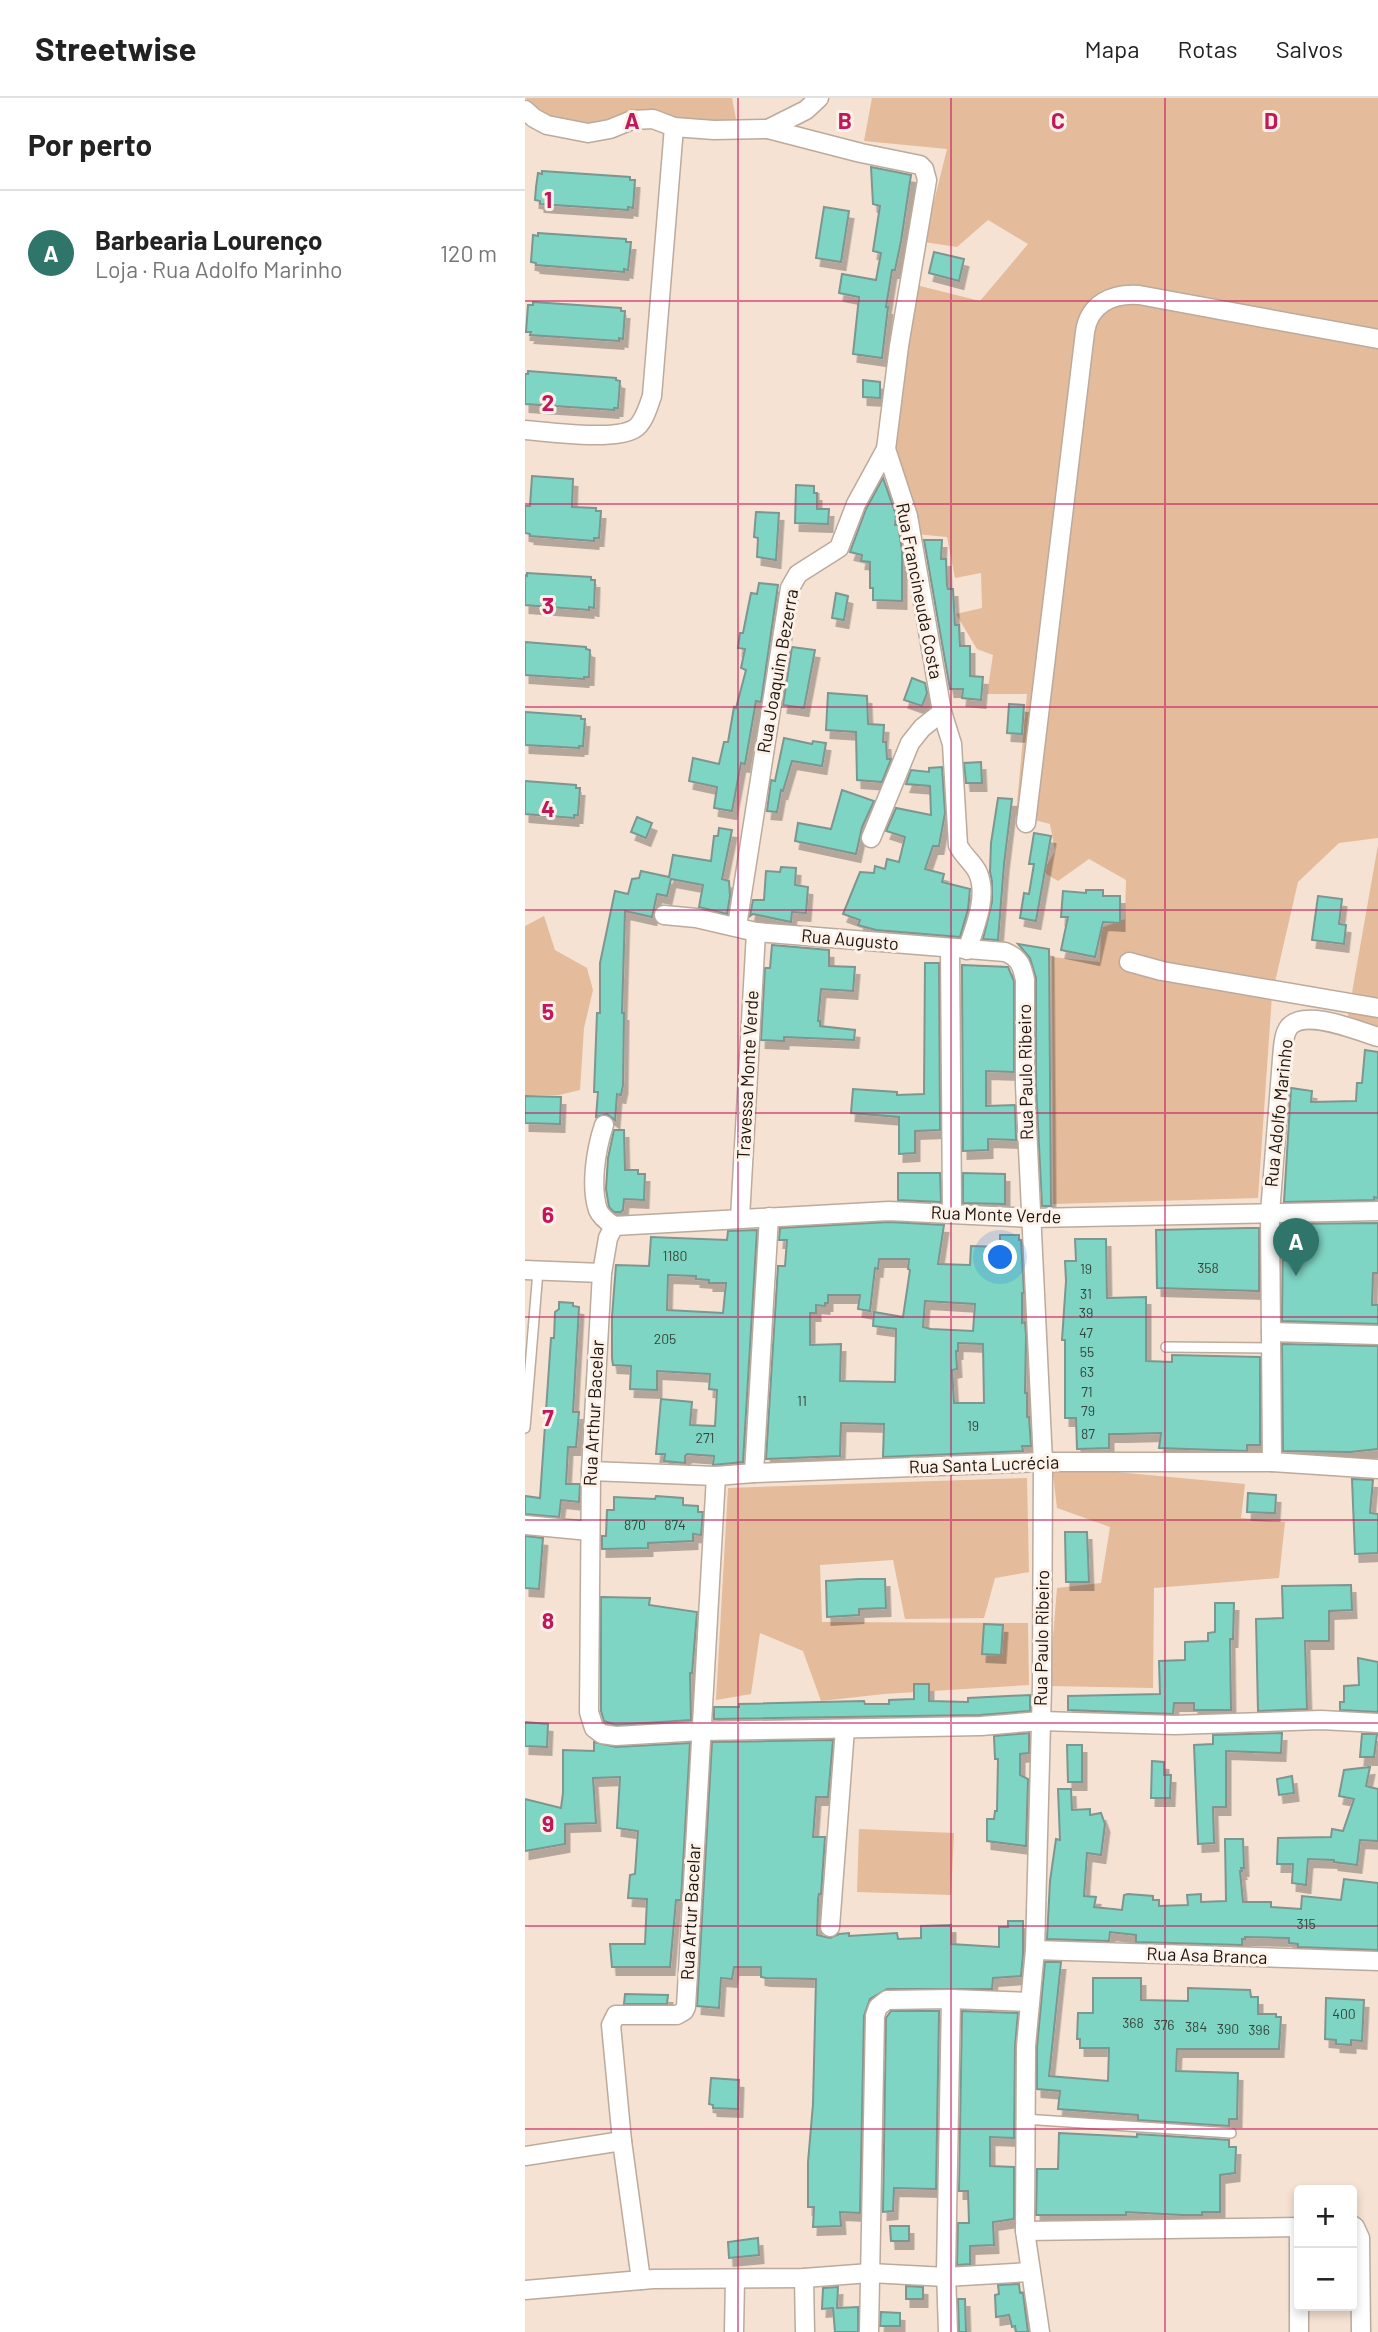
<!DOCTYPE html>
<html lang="pt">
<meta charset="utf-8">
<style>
:root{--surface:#fff;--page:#f6f6f6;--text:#222;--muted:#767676;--line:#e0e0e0;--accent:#307569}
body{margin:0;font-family:Barlow,sans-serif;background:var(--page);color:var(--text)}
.controls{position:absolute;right:21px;bottom:21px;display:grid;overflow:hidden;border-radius:7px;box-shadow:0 4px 10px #0003}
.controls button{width:63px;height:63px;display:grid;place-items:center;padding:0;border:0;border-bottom:2px solid var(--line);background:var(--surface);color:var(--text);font:35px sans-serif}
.you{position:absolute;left:476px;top:1160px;width:24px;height:24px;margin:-18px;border:5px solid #fff;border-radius:50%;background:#1a73e8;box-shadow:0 0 0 10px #1a73e833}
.badge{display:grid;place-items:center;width:46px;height:46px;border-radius:50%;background:var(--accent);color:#fff;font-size:23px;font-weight:700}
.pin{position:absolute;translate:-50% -58px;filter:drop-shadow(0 2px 4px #0008)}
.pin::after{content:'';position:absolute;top:37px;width:24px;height:21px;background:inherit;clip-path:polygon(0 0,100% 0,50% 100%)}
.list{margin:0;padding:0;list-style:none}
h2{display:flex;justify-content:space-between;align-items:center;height:91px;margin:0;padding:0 28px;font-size:30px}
h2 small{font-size:23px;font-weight:400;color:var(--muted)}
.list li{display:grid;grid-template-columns:46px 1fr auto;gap:21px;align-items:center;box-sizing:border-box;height:126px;padding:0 28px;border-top:2px solid var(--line)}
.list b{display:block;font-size:26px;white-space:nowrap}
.list p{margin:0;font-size:23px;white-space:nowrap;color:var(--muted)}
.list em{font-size:23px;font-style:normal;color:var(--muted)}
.map{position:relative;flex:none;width:853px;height:2234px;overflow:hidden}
header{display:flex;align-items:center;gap:42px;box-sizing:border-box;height:98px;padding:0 35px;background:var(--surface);border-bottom:2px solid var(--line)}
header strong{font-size:33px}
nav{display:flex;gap:38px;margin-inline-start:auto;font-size:24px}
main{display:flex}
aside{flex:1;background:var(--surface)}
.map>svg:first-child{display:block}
</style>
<header>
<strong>Streetwise</strong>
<nav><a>Mapa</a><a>Rotas</a><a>Salvos</a></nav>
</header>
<main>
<aside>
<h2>Por perto<small></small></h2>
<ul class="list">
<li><span class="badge">A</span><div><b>Barbearia Lourenço</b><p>Loja · Rua Adolfo Marinho</p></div><em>120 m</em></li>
</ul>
</aside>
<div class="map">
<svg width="853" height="2234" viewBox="0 0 853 2234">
<defs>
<filter id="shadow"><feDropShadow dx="4.5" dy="8" stdDeviation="0" flood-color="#0004"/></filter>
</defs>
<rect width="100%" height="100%" fill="#f5e2d3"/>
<!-- green -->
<g fill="#e4bb9b">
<polygon points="0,0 207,0 211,21 200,25 161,23 132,14 92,18 74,27 44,27 22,17"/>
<polygon points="347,0 853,0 853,740 814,745 773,784 747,897 733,1100 528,1106 527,859 575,864 576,830 600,821 601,782 564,761 533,783 518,774 530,753 525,726 491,717 502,596 462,596 468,557 452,551 431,516 457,510 456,475 430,480 422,439 391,436 366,350 391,187 455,203 503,146 463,122 432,149 399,144 422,51 339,43"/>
<polygon points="853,747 853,936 821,929"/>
<polygon points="19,818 30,852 62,870 68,892 59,930 55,992 34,997 0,997 0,828"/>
<polygon points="527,1368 720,1386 716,1420 760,1424 754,1480 629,1490 628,1590 524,1588 532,1490 576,1485 585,1429 532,1410"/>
<polygon points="502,1380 504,1474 470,1480 459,1520 380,1521 368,1462 295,1467 297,1524 503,1525 504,1587 359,1596 296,1603 278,1553 235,1535 226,1596 191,1602 203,1390"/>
<polygon points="334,1731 429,1735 426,1797 332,1794"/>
</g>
<!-- building -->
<g fill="#7fd5c4" stroke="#7d9690" stroke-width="2" fill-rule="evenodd" filter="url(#shadow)">
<polygon points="346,69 386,77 376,143 370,172 367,172 361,209 363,209 357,260 328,256 334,199 314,195 317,176 351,182 356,155 348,153 355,108 348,106"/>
<polygon points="17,73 105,79 105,82 110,82 108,110 103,109 103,112 15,106 15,103 10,102 11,89 13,75 17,76"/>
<polygon points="299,109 324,113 316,164 291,160"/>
<polygon points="13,135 101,141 101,144 106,144 103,172 99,171 99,174 11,167 11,165 6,164 8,137 13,138"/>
<polygon points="409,154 439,161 434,183 404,175"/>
<polygon points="8,204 96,210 96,213 100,213 98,241 94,240 94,243 5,237 6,234 1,234 3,207 8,207"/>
<polygon points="3,273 91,280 91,282 95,283 93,310 89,310 89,312 0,306 0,276 3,276"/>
<polygon points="338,282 355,284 355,300 338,299"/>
<polygon points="7,378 48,381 47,409 71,410 71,413 76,413 74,440 69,440 69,443 5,438 5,436 0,435 0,408 5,408"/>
<polygon points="358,380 371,417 370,427 373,427 377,452 377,503 348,502 348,490 345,490 345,464 336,463 337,457 325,454 341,411"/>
<polygon points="271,387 289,388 289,395 292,395 292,411 304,411 303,426 270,425"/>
<polygon points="231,414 254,415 251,462 232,459 233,440 229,439"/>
<polygon points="399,442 417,442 416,461 421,461 422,487 423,491 428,491 430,527 434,527 435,548 445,548 445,578 458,579 456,602 437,600 438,591 425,591"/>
<polygon points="2,475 66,479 66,482 70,482 69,510 64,509 64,512 0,507 0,477 2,478"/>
<polygon points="234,485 253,487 236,604 231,603 220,666 216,665 207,713 189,710 192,689 164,683 168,660 194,666 199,644 203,644 209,609 211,610 221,572 216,570 220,551 213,550 215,535 218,535 226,495 232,496"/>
<polygon points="311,495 323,498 319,522 307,520"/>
<polygon points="0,544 61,549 61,551 65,552 64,579 59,579 59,581 0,577"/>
<polygon points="267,549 290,552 279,610 258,607"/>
<polygon points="387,580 400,585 402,595 397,608 379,602"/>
<polygon points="303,595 342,598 343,626 359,627 358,644 361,644 362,661 366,661 357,684 332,682 331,634 301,632"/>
<polygon points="484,606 499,607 497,636 482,635"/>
<polygon points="0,614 56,618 56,621 60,621 58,648 54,648 54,650 0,647"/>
<polygon points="259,640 287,646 288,643 301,645 297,668 267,663 258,693 256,692 252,714 242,713 246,682 250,683"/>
<polygon points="456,664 457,685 441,685 439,665"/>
<polygon points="417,669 420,715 414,748 408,748 400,771 419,776 417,784 445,791 443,811 435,839 351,832 333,827 335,822 318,816 335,774 349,775 350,768 360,771 362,761 374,764 380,739 361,733 371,710 406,717 405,688 381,686 386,672 404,674 404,670"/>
<polygon points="0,683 51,687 51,690 55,690 53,717 49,717 49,720 0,716"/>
<polygon points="317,692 349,703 337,729 331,756 270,743 273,725 306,731"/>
<polygon points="473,700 487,701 479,766 473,842 458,841 467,804 467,783 465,774 466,745"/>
<polygon points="112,719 127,725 121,740 106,734"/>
<polygon points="194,730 207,732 197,781 204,783 205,798 202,816 174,809 178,787 146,781 142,798 132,796 127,819 100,813 97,915 99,915 98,987 96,997 92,996 90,1022 82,1016 71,1019 73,994 69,994 72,915 75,915 75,865 90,793 103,796 107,781 114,780 116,773 144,779 148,757 186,763 189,738 193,738"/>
<polygon points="509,735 526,738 511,823 495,820 499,795 504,796 509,766 504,766"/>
<polygon points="256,769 271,770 270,787 283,789 281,815 267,814 266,824 228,816 225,818 228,802 239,802 241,773 255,774"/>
<polygon points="561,792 578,792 578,798 595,798 595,825 578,824 570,859 536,852 543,819 536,819 538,793 561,795"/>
<polygon points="793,798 817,801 814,826 821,827 819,846 787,842"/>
<polygon points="493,846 524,851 526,1108 517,1108 511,987 511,880 505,860"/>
<polygon points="247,847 304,852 304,868 330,869 328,893 296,891 293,923 295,923 295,928 330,932 329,942 259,939 259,943 236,942 240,870 245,870"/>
<polygon points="400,865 414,865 415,1032 390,1033 390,1055 374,1056 374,1019 326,1015 328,991 372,994 372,997 399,996"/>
<polygon points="437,867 483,869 489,883 489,974 461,973 461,1008 490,1007 491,1042 463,1041 463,1052 438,1053"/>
<polygon points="840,952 853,954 853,1100 849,1099 849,1102 759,1104 766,990 787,993 786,1004 831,1003 832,985 837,985"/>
<polygon points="0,998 36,999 35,1026 0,1025"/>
<polygon points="89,1032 99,1032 100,1072 113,1072 113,1076 120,1076 119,1102 99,1101 98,1112 96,1114 89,1114 84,1109 81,1091 83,1060"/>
<polygon points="373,1075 415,1075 416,1104 373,1102"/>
<polygon points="438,1075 480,1076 480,1106 438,1105"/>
<path d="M364,1124L419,1127L413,1166L445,1167L446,1148L475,1149V1137H494V1142H496L499,1195H497V1225L500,1224L501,1238L500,1295H502V1319H504L506,1348H497L498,1353L358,1359L359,1326L316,1325L315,1358L241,1361L253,1168H260L262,1142H254L255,1130ZM354,1161H384L383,1171L385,1172L378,1219L349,1214L348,1228L371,1231L370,1284L315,1283L316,1246L285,1247V1215H291V1207L300,1208V1205H303V1197H335L333,1211L345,1213L350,1170L353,1171ZM400,1203L450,1206L448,1233L406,1231L398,1229ZM433,1245L458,1246L459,1305H429L427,1272L432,1271L431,1253H433Z"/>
<polygon points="853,1125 853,1175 848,1175 847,1207 853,1207 853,1226 757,1223 758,1126"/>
<polygon points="723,1130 734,1130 734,1193 632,1190 631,1132"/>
<path d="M232,1132L218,1364L188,1367L189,1358L162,1356L160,1358V1365L139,1363L140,1356H131L136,1301L167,1304L165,1327L190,1328L192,1292L184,1291L185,1276L132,1273V1292L105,1291L106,1268L88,1267L87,1260V1219L91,1167L124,1168L126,1139L202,1142L203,1133ZM143,1177L171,1178V1181L184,1182V1185H201L198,1215L142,1212Z"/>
<polygon points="550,1141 581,1141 582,1200 621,1199 621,1263 647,1264 647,1257 735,1259 735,1347 722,1347 722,1353 634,1350 636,1335 597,1336 584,1336 584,1350 552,1351 551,1320 540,1320 540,1242 537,1242 541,1183 540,1163 551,1163"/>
<polygon points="34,1204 48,1205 48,1208 54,1209 48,1314 54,1314 51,1349 43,1349 41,1386 55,1386 54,1404 36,1402 34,1419 0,1416 0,1398 15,1400 26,1240 29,1240 30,1214 34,1211"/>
<polygon points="757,1246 853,1248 853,1351 825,1354 758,1353"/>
<polygon points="827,1381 848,1382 845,1415 853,1416 853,1455 830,1456"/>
<polygon points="723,1395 751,1397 750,1415 722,1414"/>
<polygon points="131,1398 158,1400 158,1407 173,1408 173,1414 178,1414 176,1437 168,1436 168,1443 123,1445 123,1450 77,1451 77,1438 81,1438 82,1412 89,1412 89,1399 130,1401"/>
<polygon points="540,1434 562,1434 564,1484 541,1484"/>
<polygon points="0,1438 18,1440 14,1491 0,1490"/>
<polygon points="334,1481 360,1481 361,1510 334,1511 334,1517 302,1519 301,1483"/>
<polygon points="826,1487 827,1512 804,1513 804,1543 780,1543 782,1611 733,1613 731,1521 758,1520 757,1488"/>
<polygon points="76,1499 125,1500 124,1507 172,1514 167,1575 165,1575 166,1622 91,1627 79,1623 76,1613"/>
<polygon points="690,1505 709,1505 708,1541 705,1541 706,1612 669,1612 669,1605 649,1605 648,1616 543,1612 543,1598 635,1596 634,1563 660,1562 660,1544 683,1543 683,1535 690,1534"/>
<polygon points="459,1526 478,1527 476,1557 457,1556"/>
<polygon points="833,1560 853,1564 853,1614 815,1612 815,1604 819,1604 819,1588 834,1587"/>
<polygon points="389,1586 404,1586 404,1603 443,1604 443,1600 505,1597 505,1613 455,1617 189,1621 189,1609 214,1609 214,1606 339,1603 340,1606 364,1606 364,1602 389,1601"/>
<polygon points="0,1624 23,1626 22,1649 0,1648"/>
<polygon points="504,1635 504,1655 495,1656 495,1677 503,1681 501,1748 462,1743 462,1721 469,1721 470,1713 472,1713 473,1661 470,1661 469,1638"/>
<polygon points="757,1635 756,1655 701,1653 701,1709 688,1709 689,1745 673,1746 669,1647 688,1646 688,1637"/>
<polygon points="837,1636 852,1636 849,1659 835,1659"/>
<polygon points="308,1642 303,1699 291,1699 288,1739 300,1739 296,1796 294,1796 293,1801 292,1837 305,1840 314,1836 324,1835 324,1838 372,1835 373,1841 396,1840 396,1828 426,1827 426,1846 474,1849 474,1829 483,1829 483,1823 498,1823 498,1856 496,1878 468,1880 467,1891 362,1891 345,1901 339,1918 335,2115 315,2114 316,2128 288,2129 289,2109 283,2109 283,2064 288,2006 291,1881 241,1880 236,1879 236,1869 209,1869 207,1881 196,1880 194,1910 172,1908 187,1644"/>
<polygon points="69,1644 91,1649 165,1645 156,1802 151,1802 145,1869 87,1869 85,1846 120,1846 122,1801 103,1800 105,1777 110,1776 113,1733 92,1730 95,1679 68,1680 71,1725 40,1726 40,1746 0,1753 0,1701 36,1710 38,1695 38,1652 69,1653"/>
<polygon points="542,1647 557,1647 557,1684 543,1684"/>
<polygon points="627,1663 639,1664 639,1677 646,1677 645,1700 626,1700"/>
<polygon points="845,1669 841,1688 853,1691 853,1743 835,1742 832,1767 809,1764 809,1762 783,1761 781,1787 767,1785 768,1766 752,1766 753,1740 806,1739 807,1731 818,1733 829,1701 814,1698 819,1672"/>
<polygon points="767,1678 769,1695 754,1697 752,1681"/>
<polygon points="533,1691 546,1691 547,1712 565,1711 565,1717 576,1715 580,1726 576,1757 562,1755 559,1798 571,1799 569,1809 597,1812 599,1797 603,1796 628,1798 628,1802 634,1802 634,1808 663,1807 662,1797 676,1796 676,1804 701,1803 700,1741 718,1741 719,1770 716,1770 717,1773 715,1773 718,1804 746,1804 746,1809 776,1811 777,1798 816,1802 819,1781 853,1785 853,1852 773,1849 773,1846 764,1845 764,1840 720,1839 720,1841 717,1841 717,1847 611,1844 611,1837 585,1834 584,1843 522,1841 525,1783 531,1741 535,1742"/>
<polygon points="520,1864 536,1864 524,1978 583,1983 584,1950 555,1950 555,1941 552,1941 553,1915 568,1915 568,1880 616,1880 616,1902 663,1903 663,1890 725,1892 726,1899 733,1899 733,1916 751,1916 751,1919 756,1919 754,1951 652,1951 651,1973 713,1975 712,2021 704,2021 704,2028 613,2022 613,2017 533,2011 535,1993 512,1991 512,1949"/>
<polygon points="100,1896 143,1897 142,1906 99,1906"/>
<polygon points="801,1900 839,1902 837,1943 826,1942 826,1947 811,1946 811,1942 800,1941"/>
<polygon points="366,1913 414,1913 411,2091 369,2090 368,2113 358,2114 361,1920"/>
<polygon points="437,1913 493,1915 490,1948 489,2040 465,2039 465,2068 489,2069 489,2121 468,2124 469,2147 445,2148 445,2166 432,2167 433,2125 444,2125 443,2093 434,2093"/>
<polygon points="186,1980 214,1982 213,2011 188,2010 188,2007 184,2006"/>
<polygon points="534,2035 612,2039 612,2036 704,2042 704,2049 711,2049 710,2075 695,2077 695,2114 677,2114 677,2117 657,2117 601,2114 601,2117 511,2117 512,2071 533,2071"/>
<polygon points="365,2128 384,2128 384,2143 366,2143"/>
<polygon points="233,2140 234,2157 204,2160 203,2144"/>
<polygon points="494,2186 495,2195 498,2195 503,2234 491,2234 490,2228 487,2229 484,2217 471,2219 470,2197 474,2196 473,2187"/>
<polygon points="381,2188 398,2189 398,2201 381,2201"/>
<polygon points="313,2189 312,2210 333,2209 333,2234 310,2234 308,2210 297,2211 298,2190"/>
<polygon points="433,2201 440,2201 441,2234 434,2234"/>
<polygon points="356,2214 375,2215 375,2228 355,2228"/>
</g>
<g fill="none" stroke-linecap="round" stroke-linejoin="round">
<!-- lane casing -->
<g stroke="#bcaa9c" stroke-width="12">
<g id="lane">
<polyline points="641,1249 746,1250"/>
<polyline points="0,1330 13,1173"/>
<polyline points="499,2021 706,2035"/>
</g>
</g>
<!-- street casing -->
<g stroke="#bcaa9c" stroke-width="21">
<g id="street">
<path d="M0,12L9,20L22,27L63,35L85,31L107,22L128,21L149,29L189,32L243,31L336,55L395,67L399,71L402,82L374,248L361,351L383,418L417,614L427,646L433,747C438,758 448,764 453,775C463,798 450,829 442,852"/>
<polyline points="243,31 281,12 294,0"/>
<path d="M0,332C26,334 88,343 109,331C119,325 123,309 127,298L149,29"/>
<path d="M501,725L560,234C564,206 587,195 614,197L853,241"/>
<polyline points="346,740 385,645 397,630 417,614"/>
<path d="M139,817L171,820L231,834L480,854C495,860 497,868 500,882V987L518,1364L517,1588L510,1852L501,1948L500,2133L515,2234"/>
<polyline points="212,828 265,490 273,476 314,450 331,406 361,351"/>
<polyline points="425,850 427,1115"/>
<polyline points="604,864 637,873 853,910"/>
<path d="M79,1027C71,1051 65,1088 73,1112C76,1119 83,1124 89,1128L83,1140L77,1175L66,1373L64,1614L69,1630L77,1636L91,1638L176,1633L456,1628L516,1623L650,1627L796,1622L853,1625"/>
<polyline points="215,1120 231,834"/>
<polyline points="89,1128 364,1113 507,1120 853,1113"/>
<polyline points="0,1172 77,1175"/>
<polyline points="746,1234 853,1237"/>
<path d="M747,1364L745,1115L757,961C758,951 758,937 764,929C780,910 833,933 853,939"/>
<polyline points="66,1373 191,1378 229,1375 518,1364 747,1364 853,1371"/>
<polyline points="229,1375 244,1119"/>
<polyline points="0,1427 65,1433"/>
<polyline points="305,1829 320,1631"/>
<polyline points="510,1852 853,1863"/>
<polyline points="0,2058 97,2043"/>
<polyline points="827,2127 830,2129 835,2140 836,2234"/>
<polyline points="774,2129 774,2234"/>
<polyline points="500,2133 774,2129"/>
<polyline points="279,2180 280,2234"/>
<polyline points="116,2182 97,2043 86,1927 91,1917 152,1917 159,1913 161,1909 191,1378"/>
<polyline points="0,2192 128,2181 279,2180 345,2175 421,2179 505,2174"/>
<polyline points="209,2234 210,2181"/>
<polyline points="344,2234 350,1918 353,1909 362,1902 426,1901 505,1904"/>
<polyline points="423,2234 421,2173 426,1901"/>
</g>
</g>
<!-- lane -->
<use href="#lane" stroke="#fff" stroke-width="9"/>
<!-- street -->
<use href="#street" stroke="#fff" stroke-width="18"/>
</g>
<!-- grid -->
<path fill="none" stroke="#c2185b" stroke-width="2" stroke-opacity="0.55" d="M213,0V2234M426,0V2234M640,0V2234M0,203H853M0,406H853M0,609H853M0,812H853M0,1015H853M0,1219H853M0,1422H853M0,1625H853M0,1828H853M0,2031H853"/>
<g text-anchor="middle" stroke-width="6" stroke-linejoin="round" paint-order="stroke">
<!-- number labels -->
<g font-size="14" fill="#35453d">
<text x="150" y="1163">1180</text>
<text x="683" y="1175">358</text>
<text x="561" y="1176">19</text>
<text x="561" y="1201">31</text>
<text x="561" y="1220">39</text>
<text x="561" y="1240">47</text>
<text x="140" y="1246">205</text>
<text x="562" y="1259">55</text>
<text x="562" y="1279">63</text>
<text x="562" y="1299">71</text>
<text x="277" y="1308">11</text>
<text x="563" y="1318">79</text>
<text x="448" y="1333">19</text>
<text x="563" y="1341">87</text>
<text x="180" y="1345">271</text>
<text x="110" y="1432">870</text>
<text x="150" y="1432">874</text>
<text x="781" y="1831">315</text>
<text x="819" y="1921">400</text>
<text x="608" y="1930">368</text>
<text x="639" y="1932">376</text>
<text x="671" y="1934">384</text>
<text x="703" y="1936">390</text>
<text x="734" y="1937">396</text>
</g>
<!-- street labels -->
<g font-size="18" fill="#1c1510" stroke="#fdf1e8">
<text transform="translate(394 493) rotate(79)" y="6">Rua Francineuda Costa</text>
<text transform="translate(253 573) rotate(-80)" y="6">Rua Joaquim Bezerra</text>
<text transform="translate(325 842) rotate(5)" y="6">Rua Augusto</text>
<text transform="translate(501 974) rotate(-91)" y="6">Rua Paulo Ribeiro</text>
<text transform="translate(223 977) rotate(-87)" y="6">Travessa Monte Verde</text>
<text transform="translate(754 1015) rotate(-84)" y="6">Rua Adolfo Marinho</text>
<text transform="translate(471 1117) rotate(2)" y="6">Rua Monte Verde</text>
<text transform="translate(69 1315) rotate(-87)" y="6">Rua Arthur Bacelar</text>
<text transform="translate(459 1367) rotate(-2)" y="6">Rua Santa Lucrécia</text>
<text transform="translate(517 1540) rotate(-89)" y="6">Rua Paulo Ribeiro</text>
<text transform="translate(166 1814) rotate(-87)" y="6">Rua Artur Bacelar</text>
<text transform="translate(682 1858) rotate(2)" y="6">Rua Asa Branca</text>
</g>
</g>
<g font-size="23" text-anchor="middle" font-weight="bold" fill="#c2185b" stroke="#fdf1e8" stroke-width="6" stroke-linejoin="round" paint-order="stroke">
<text x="107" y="31">A</text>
<text x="320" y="31">B</text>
<text x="533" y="31">C</text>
<text x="746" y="31">D</text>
<text x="23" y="110">1</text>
<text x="23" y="313">2</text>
<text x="23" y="516">3</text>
<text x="23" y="719">4</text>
<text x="23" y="922">5</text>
<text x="23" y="1125">6</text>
<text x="23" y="1328">7</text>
<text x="23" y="1531">8</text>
<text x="23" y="1734">9</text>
</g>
</svg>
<div class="controls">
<button>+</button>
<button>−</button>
</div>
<div class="you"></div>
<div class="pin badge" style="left:771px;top:1178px">A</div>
</div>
</main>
